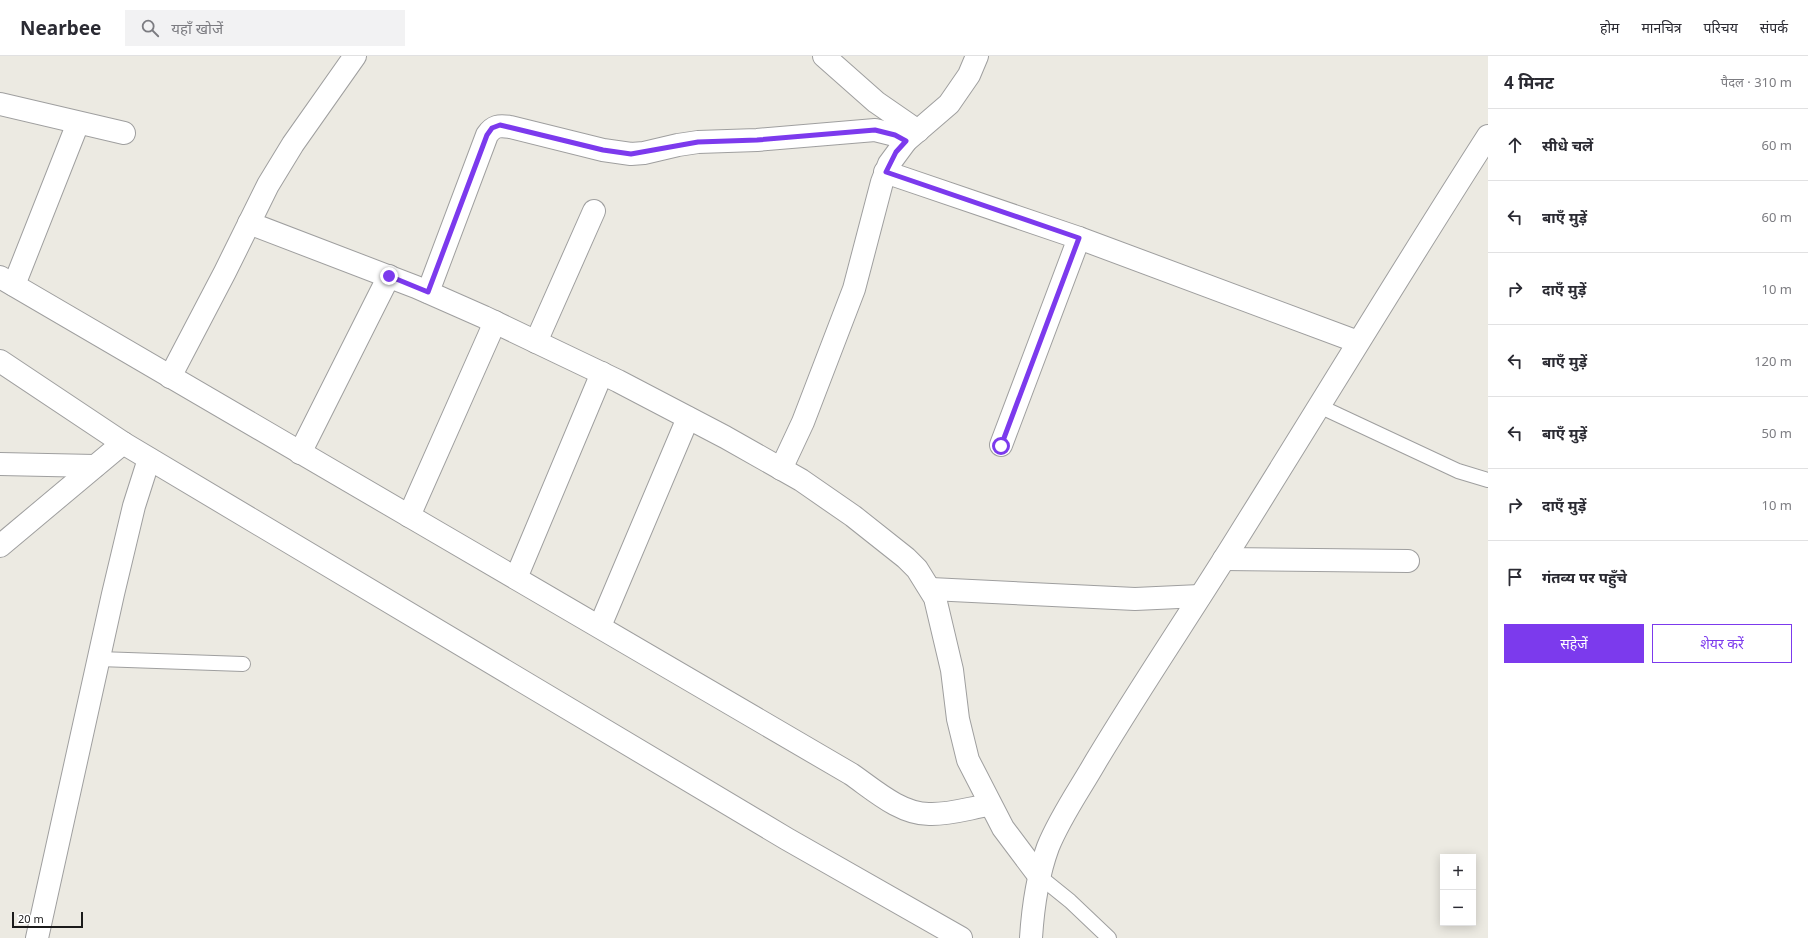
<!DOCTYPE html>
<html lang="hi">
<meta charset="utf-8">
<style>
:root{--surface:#fff;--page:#f2f2f3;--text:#2b2b33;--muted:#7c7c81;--line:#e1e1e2;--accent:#7c3aed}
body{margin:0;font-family:"Noto Sans","Noto Sans Devanagari",sans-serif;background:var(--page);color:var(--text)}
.controls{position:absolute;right:12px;bottom:12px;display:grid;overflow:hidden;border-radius:0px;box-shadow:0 2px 10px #0003}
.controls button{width:36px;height:36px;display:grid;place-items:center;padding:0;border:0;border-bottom:1px solid var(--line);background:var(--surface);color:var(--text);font:20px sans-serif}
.scale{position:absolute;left:12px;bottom:10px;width:71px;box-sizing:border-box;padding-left:4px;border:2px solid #1b1b1b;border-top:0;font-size:11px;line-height:14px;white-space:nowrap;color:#1b1b1b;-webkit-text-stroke:3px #fff;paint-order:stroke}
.stop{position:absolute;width:12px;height:12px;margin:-9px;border:3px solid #7c3aed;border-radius:50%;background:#fff}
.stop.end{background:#7c3aed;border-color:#fff;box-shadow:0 1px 4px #0008}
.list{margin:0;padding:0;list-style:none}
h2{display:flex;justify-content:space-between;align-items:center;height:52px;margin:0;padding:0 16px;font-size:17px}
h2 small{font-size:13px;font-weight:400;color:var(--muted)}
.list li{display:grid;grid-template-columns:26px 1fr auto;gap:12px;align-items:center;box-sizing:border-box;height:72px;padding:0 16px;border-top:1px solid var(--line)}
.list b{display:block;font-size:15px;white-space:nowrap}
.list em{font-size:13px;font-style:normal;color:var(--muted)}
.actions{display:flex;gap:8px;padding:12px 16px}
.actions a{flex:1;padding:9px 0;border:1px solid var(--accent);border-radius:0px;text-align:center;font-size:14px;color:var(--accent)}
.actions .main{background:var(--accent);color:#fff}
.icon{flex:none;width:22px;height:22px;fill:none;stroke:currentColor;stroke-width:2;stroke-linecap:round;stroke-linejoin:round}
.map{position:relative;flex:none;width:1488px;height:882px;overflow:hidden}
header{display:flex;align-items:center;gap:24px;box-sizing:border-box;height:56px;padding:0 20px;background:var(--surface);border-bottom:1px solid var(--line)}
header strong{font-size:19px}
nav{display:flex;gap:22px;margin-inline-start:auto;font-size:14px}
.search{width:280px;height:36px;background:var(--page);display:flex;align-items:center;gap:10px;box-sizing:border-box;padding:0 14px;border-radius:0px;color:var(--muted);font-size:15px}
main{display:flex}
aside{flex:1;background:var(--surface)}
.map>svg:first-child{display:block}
</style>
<header>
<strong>Nearbee</strong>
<div class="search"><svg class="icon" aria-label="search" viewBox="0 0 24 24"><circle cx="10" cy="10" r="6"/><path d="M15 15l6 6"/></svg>यहाँ खोजें</div>
<nav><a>होम</a><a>मानचित्र</a><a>परिचय</a><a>संपर्क</a></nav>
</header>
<main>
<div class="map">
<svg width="1488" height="882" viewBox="0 0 1488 882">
<rect width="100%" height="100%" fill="#eceae2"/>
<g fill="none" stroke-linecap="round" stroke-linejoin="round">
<!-- service casing -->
<g stroke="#9f9f9f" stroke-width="16">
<g id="service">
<polyline points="1319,350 1458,415 1488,424"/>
<polyline points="99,603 243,608"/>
<polyline points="1039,820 1070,845 1109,882"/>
</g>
</g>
<!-- minor casing -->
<g stroke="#9f9f9f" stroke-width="24">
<g id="minor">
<polyline points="824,0 876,46 918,75"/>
<polyline points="0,48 124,77"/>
<polyline points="885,116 1079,182 1358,286"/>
<polyline points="249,167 416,231 484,261 618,325 725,381 801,424 853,460 906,502 917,513 935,542 952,614 958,663 968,704 1003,772 1039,820"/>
<path d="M0,221C283,388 568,551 851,718C873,733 900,758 929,758C948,759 970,752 989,749"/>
<polyline points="14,229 78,67"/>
<path d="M428,236L487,79C493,70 499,69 510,71L603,94L631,98L644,97L678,89L698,86L757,84L875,74L895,79L906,85"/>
<polyline points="536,286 594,155"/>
<polyline points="170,321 225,216 268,129 293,88 355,0"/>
<polyline points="1001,389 1079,182"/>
<polyline points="300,397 389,220"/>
<polyline points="0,408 95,410"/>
<polyline points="781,413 803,366 854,233 882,126 889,108 906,85 949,48 969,19 977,0"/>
<polyline points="409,460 495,266"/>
<polyline points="0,490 123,387"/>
<polyline points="1224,503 1408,505"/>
<polyline points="516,522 602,317"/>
<polyline points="931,533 1135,543 1200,540"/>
<polyline points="600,570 688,362"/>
<polyline points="37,882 113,538 134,450 149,403"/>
<path d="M1031,882C1033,850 1037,821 1048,791C1060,761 1080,733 1096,705C1141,630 1190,558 1236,484C1320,350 1402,214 1488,80"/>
</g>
</g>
<!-- tertiary casing -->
<g stroke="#9f9f9f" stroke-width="24">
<polyline id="tertiary" points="0,305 123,387 787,783 961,882"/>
</g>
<!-- service -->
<use href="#service" stroke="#fff" stroke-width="14"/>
<!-- minor -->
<use href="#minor" stroke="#fff" stroke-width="22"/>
<!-- tertiary -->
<use href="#tertiary" stroke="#fff" stroke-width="22"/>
</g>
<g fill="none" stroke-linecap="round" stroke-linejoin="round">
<!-- route -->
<polyline stroke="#7c3aed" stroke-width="5" points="389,220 428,236 487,79 492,72 500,69 603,94 631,98 698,86 757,84 875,74 895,79 906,85 896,96 886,116 1079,182 1001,390"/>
</g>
</svg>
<div class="controls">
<button>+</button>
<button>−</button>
</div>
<div class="scale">20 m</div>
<div class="stop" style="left:1001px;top:390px"></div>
<div class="stop end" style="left:389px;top:220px"></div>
</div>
<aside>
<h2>4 मिनट<small>पैदल · 310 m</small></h2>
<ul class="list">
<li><svg class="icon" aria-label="ahead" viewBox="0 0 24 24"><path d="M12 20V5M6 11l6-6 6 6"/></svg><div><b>सीधे चलें</b></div><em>60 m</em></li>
<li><svg class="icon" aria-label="left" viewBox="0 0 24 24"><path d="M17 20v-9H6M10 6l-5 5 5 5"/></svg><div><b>बाएँ मुड़ें</b></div><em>60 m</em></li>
<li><svg class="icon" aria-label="right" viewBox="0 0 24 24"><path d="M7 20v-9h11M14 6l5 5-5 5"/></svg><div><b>दाएँ मुड़ें</b></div><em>10 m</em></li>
<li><svg class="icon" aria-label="left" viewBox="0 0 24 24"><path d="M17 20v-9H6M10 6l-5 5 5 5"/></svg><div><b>बाएँ मुड़ें</b></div><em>120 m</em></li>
<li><svg class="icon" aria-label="left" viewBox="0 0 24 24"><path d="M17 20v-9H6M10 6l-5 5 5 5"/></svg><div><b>बाएँ मुड़ें</b></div><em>50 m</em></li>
<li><svg class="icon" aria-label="right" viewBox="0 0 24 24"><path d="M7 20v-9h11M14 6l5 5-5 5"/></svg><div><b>दाएँ मुड़ें</b></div><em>10 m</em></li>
<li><svg class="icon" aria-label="arrive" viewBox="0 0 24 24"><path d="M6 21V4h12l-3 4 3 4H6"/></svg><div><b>गंतव्य पर पहुँचे</b></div></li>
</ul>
<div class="actions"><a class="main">सहेजें</a><a>शेयर करें</a></div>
</aside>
</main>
